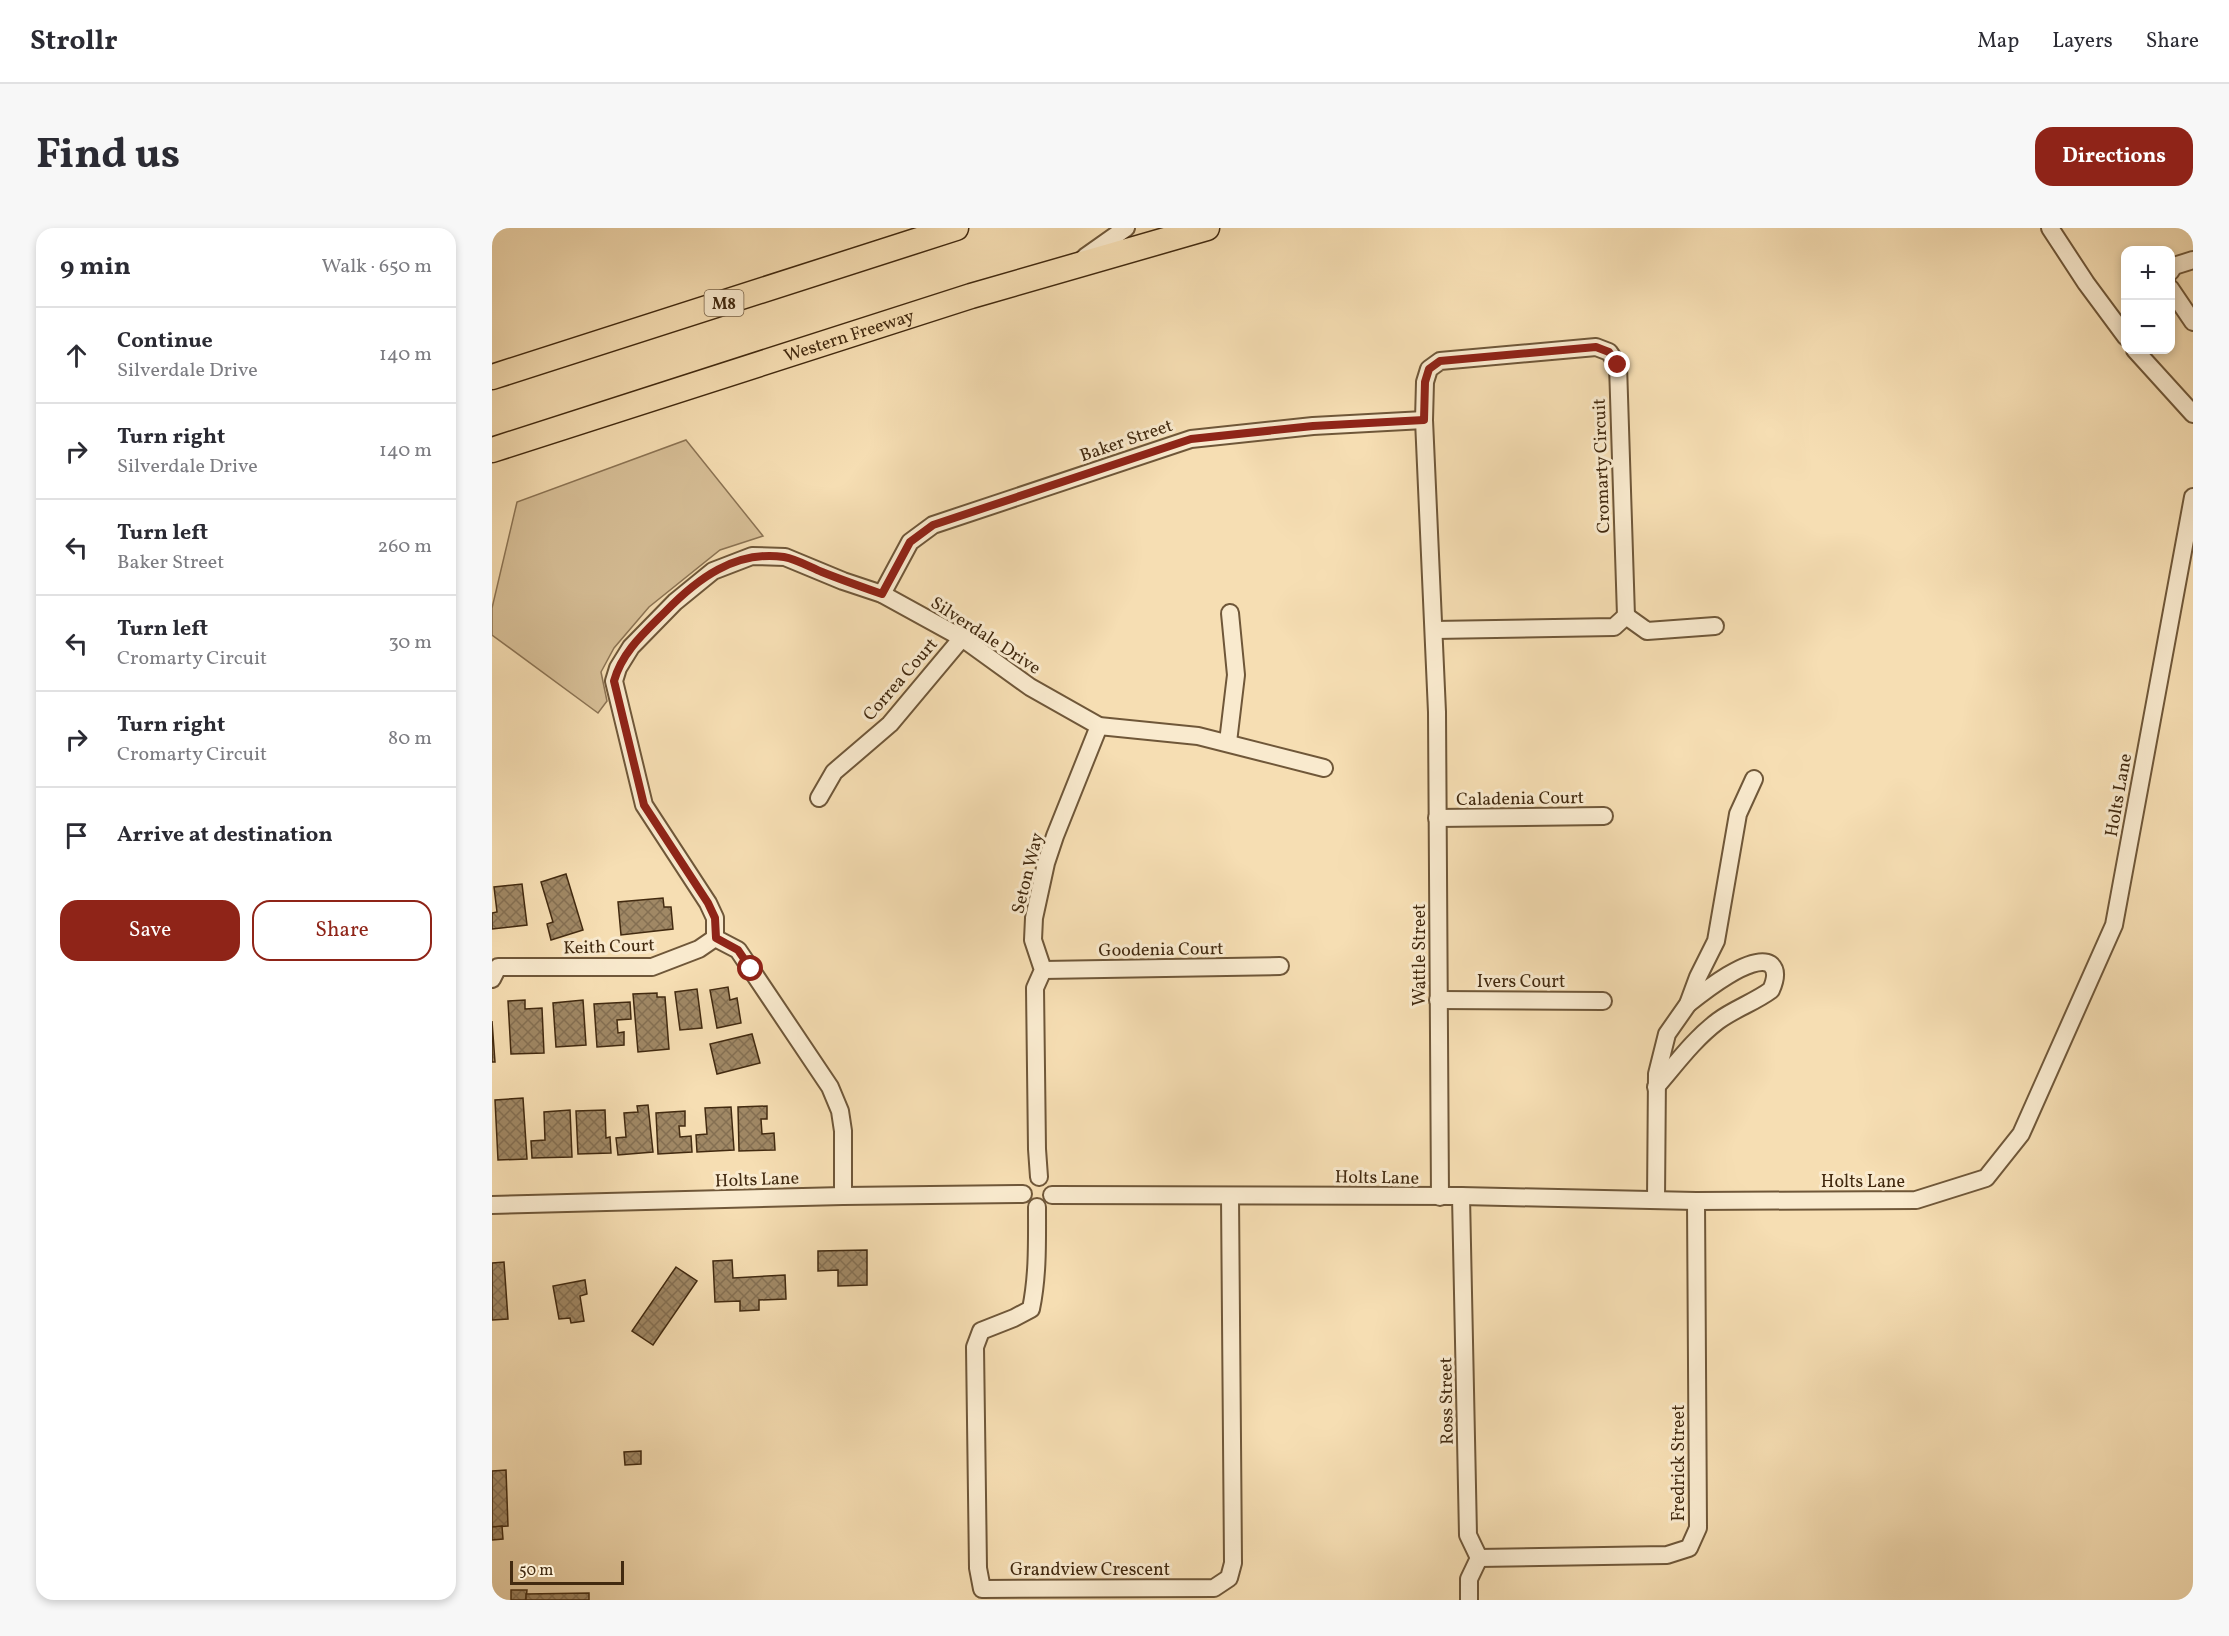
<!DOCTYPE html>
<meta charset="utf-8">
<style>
:root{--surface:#fff;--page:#f7f7f7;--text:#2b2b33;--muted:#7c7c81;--line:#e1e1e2;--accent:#8f2418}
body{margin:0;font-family:Vollkorn,serif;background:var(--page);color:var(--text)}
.controls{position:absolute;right:18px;top:18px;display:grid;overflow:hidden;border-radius:12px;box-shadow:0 3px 9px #0003}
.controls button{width:54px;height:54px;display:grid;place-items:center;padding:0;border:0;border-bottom:2px solid var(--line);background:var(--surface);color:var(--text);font:30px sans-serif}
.scale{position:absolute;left:18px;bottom:15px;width:114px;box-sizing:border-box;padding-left:6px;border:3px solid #422a10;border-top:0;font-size:16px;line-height:21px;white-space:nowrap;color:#422a10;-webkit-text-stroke:4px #f9eace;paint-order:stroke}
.stop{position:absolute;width:18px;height:18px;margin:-14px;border:4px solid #8f2418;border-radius:50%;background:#fff}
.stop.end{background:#8f2418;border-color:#fff;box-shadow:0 2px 6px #0008}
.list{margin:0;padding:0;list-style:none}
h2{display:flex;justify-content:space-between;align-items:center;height:78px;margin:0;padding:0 24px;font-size:26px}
h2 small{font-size:20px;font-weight:400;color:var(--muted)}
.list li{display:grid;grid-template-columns:39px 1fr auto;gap:18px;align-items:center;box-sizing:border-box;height:96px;padding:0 24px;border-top:2px solid var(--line)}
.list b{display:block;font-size:22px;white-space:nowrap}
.list p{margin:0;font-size:20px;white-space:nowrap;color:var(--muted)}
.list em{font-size:20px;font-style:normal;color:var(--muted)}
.actions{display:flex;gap:12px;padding:18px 24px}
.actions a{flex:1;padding:14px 0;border:2px solid var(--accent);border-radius:18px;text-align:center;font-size:21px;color:var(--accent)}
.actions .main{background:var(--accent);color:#fff}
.icon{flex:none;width:33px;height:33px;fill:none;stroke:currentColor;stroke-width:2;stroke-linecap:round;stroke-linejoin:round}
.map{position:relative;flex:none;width:1701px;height:1372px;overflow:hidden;border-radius:18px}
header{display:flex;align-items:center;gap:36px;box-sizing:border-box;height:84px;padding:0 30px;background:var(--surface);border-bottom:2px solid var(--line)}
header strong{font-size:28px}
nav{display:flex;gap:33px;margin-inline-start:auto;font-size:21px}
.intro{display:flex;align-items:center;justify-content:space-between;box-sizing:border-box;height:144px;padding:0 36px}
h1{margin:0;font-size:42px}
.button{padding:15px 27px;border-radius:18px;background:var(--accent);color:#fff;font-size:21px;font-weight:700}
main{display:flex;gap:36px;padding:0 36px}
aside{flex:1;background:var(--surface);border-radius:18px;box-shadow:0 3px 9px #0003}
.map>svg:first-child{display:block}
</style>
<header>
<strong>Strollr</strong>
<nav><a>Map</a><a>Layers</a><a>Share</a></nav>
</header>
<div class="intro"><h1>Find us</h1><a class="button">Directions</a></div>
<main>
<aside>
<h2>9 min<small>Walk · 650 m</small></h2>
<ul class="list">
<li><svg class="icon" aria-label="ahead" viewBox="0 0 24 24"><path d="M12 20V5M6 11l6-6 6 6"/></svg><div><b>Continue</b><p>Silverdale Drive</p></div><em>140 m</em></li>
<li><svg class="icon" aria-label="right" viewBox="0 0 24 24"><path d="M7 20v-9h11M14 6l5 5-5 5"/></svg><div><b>Turn right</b><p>Silverdale Drive</p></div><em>140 m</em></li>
<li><svg class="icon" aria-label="left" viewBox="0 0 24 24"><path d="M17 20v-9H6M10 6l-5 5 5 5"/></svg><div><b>Turn left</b><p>Baker Street</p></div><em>260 m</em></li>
<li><svg class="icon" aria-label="left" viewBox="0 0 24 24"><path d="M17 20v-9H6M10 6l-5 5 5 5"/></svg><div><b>Turn left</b><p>Cromarty Circuit</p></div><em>30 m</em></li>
<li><svg class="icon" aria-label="right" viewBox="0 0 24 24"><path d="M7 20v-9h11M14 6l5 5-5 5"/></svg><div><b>Turn right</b><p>Cromarty Circuit</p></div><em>80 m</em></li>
<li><svg class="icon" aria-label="arrive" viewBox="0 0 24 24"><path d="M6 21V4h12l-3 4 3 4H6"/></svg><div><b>Arrive at destination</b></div></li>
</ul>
<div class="actions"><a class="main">Save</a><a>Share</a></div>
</aside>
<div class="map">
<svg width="1701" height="1372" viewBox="0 0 1701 1372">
<defs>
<pattern id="building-cross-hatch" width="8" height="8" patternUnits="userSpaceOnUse" patternTransform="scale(1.5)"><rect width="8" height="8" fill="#a08865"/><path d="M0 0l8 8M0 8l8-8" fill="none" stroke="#846f52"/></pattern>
</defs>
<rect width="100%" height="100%" fill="#f6deb3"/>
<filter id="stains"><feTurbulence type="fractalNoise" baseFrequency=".00333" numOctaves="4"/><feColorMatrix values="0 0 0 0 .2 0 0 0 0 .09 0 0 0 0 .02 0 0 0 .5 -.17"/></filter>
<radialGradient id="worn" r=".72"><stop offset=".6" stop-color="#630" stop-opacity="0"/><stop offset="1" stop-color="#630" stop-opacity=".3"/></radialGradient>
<!-- park -->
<polygon fill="#d7bf97" stroke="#8c7454" stroke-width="1.5" points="194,212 271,308 228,322 157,379 122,420 109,444 115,473 106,485 0,407 0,380 25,274"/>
<!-- building -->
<g fill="url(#building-cross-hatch)" stroke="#422a10" stroke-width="1.5">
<polygon points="74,646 91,702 59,712 55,696 61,694 49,654"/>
<polygon points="30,656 35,697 0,701 0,685 5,684 2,659"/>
<polygon points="171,670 172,679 179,679 181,701 129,707 126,674"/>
<polygon points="236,759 238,772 245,770 249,795 225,800 218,762"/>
<polygon points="205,761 210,800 188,802 183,764"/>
<polygon points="165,765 165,769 173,769 177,821 146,824 141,766"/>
<polygon points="33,772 33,781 50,780 52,825 19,826 16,773"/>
<polygon points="91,772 94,817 64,819 61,775"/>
<polygon points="138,774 139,791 125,792 126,805 132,804 132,817 105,819 102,776"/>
<polygon points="0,793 3,834 0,834"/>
<polygon points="260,806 268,835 225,846 218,816"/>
<polygon points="31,870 35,931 6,932 3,872"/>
<polygon points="156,877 161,924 126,927 124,910 134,909 132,885 146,884 145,878"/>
<polygon points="275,878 275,891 269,891 270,906 282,905 283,922 247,923 246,879"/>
<polygon points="239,879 242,922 205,924 204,907 215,906 213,880"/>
<polygon points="78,882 80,929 40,930 39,913 53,912 52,884"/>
<polygon points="113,882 114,910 118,909 119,925 86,926 84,883"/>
<polygon points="193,883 193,898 187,898 188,909 199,908 200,924 166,926 164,885"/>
<polygon points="375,1022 375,1057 346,1058 346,1042 326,1043 326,1023"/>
<polygon points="240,1032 241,1050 293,1047 294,1071 267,1072 267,1082 248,1083 248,1073 223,1074 221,1033"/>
<polygon points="12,1034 16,1091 0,1092 0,1035"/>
<polygon points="184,1039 205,1053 161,1117 140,1103"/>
<polygon points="93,1052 95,1066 88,1068 92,1093 79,1095 78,1090 67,1091 61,1058"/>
<polygon points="149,1223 149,1236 133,1237 132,1224"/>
<polygon points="14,1242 16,1298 0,1299 0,1243"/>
<polygon points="10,1298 11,1311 0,1312 0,1299"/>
<polygon points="19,1362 35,1362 34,1372 19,1372"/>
<polygon points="97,1365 97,1372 34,1372 34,1366"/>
</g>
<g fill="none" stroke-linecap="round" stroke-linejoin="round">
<!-- minor casing -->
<g stroke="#6f5739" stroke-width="20">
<g id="minor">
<polyline points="1558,0 1594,55 1634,109"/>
<polyline points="593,29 634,0"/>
<polyline points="1678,44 1682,38 1701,32"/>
<polyline points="1678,60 1701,94"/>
<polyline points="1643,122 1701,186"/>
<polyline points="390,366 418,314 441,297 699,211 821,198 932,192"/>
<polyline points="1134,388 1155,403 1223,398"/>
<polyline points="942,402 1122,399 1134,388"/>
<polyline points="736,514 744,447 738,385"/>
<polyline points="327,570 342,544 398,496 470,410"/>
<polyline points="945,590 1112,588"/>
<polyline points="223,710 223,690 216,675 152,577 122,453 126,440 139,419 183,374 221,343 260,328 293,329 351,353 390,366 470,410 538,459 607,498 706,508 832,540"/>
<polyline points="223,710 246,722 338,859 348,883 351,903 351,968"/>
<polyline points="551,742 788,738"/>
<polyline points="0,751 6,739 160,739 207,721 223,710"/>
<polyline points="946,772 1111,773"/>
<path d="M1164,859C1184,836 1201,812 1226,793C1242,781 1263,774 1279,762C1283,753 1286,742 1278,736C1260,725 1211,764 1196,776"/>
<polyline points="547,949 545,921 543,760 551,742 541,712 542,690 554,635 563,608 607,498"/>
<polyline points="560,967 969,968 1204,973 1424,972 1494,950 1529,906 1622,697 1701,269"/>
<polyline points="969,968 976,1307 987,1330 977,1351 977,1372"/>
<polyline points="948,969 945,484 932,192 933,154 937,141 948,133 1104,119 1117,124 1126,137 1134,388"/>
<polyline points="1164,972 1165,846 1175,806 1196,776 1206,749 1224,713 1246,586 1262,551"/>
<polyline points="0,977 351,968 531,966"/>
<path d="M545,979C545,1013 546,1047 539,1081L522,1090L489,1103L483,1119L486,1340L490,1361L722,1360L737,1350L741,1335L738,968"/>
<polyline points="987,1330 1175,1327 1197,1320 1206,1300 1204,973"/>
</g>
</g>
<!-- highway casing -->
<g stroke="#422a10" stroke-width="27">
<g id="highway">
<polyline points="0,149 464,0"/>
<path id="s1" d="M0,222L479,68L715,0"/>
</g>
</g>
<!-- minor -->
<use href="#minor" stroke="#f9eace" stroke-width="16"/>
<!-- highway -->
<use href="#highway" stroke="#f6deb3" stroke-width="24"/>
</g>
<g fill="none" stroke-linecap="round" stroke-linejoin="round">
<!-- route -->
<path stroke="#8f2418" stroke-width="8" d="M259,741L246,722L224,710L223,690L216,675L152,577L122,453C130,424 152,405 173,384C205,351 243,322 292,329C304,331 318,339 330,344C350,352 370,359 390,366L418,314L441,297L699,211L821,198L932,192L933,154L937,141L948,133L1104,119L1117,124L1126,137"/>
</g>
<g text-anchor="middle" stroke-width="6" stroke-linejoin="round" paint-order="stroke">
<!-- shield labels -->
<rect fill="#f9eace" stroke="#796449" stroke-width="1.5" x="212.5" y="62" width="39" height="26" rx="4.5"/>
<g font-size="16" font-weight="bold" fill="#422a10">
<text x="232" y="81">M8</text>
</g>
<!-- street labels -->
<g font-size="18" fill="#422a10" stroke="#f9eace">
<text dy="6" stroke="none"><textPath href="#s1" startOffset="375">Western Freeway</textPath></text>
<text transform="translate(634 212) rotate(-19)" y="6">Baker Street</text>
<text transform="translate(1109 238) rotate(-92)" y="6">Cromarty Circuit</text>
<text transform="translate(494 407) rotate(33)" y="6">Silverdale Drive</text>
<text transform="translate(408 451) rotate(-49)" y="6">Correa Court</text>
<text transform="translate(1626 567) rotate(-80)" y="6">Holts Lane</text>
<text transform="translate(1028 570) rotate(-1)" y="6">Caladenia Court</text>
<text transform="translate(535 645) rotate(-76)" y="6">Seton Way</text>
<text transform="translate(117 718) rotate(-2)" y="6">Keith Court</text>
<text transform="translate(669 721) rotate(-1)" y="6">Goodenia Court</text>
<text transform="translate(927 727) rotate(-90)" y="6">Wattle Street</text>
<text x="1029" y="759">Ivers Court</text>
<text transform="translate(885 949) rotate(1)" y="6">Holts Lane</text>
<text transform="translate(265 951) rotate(-2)" y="6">Holts Lane</text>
<text x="1371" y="959">Holts Lane</text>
<text transform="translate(954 1173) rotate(-91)" y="6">Ross Street</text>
<text transform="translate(1186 1235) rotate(-90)" y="6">Fredrick Street</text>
<text x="598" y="1347">Grandview Crescent</text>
</g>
</g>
<rect width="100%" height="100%" filter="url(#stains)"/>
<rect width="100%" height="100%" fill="url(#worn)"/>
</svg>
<div class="controls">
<button>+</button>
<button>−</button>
</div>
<div class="scale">50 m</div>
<div class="stop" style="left:259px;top:741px"></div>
<div class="stop end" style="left:1126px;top:137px"></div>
</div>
</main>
